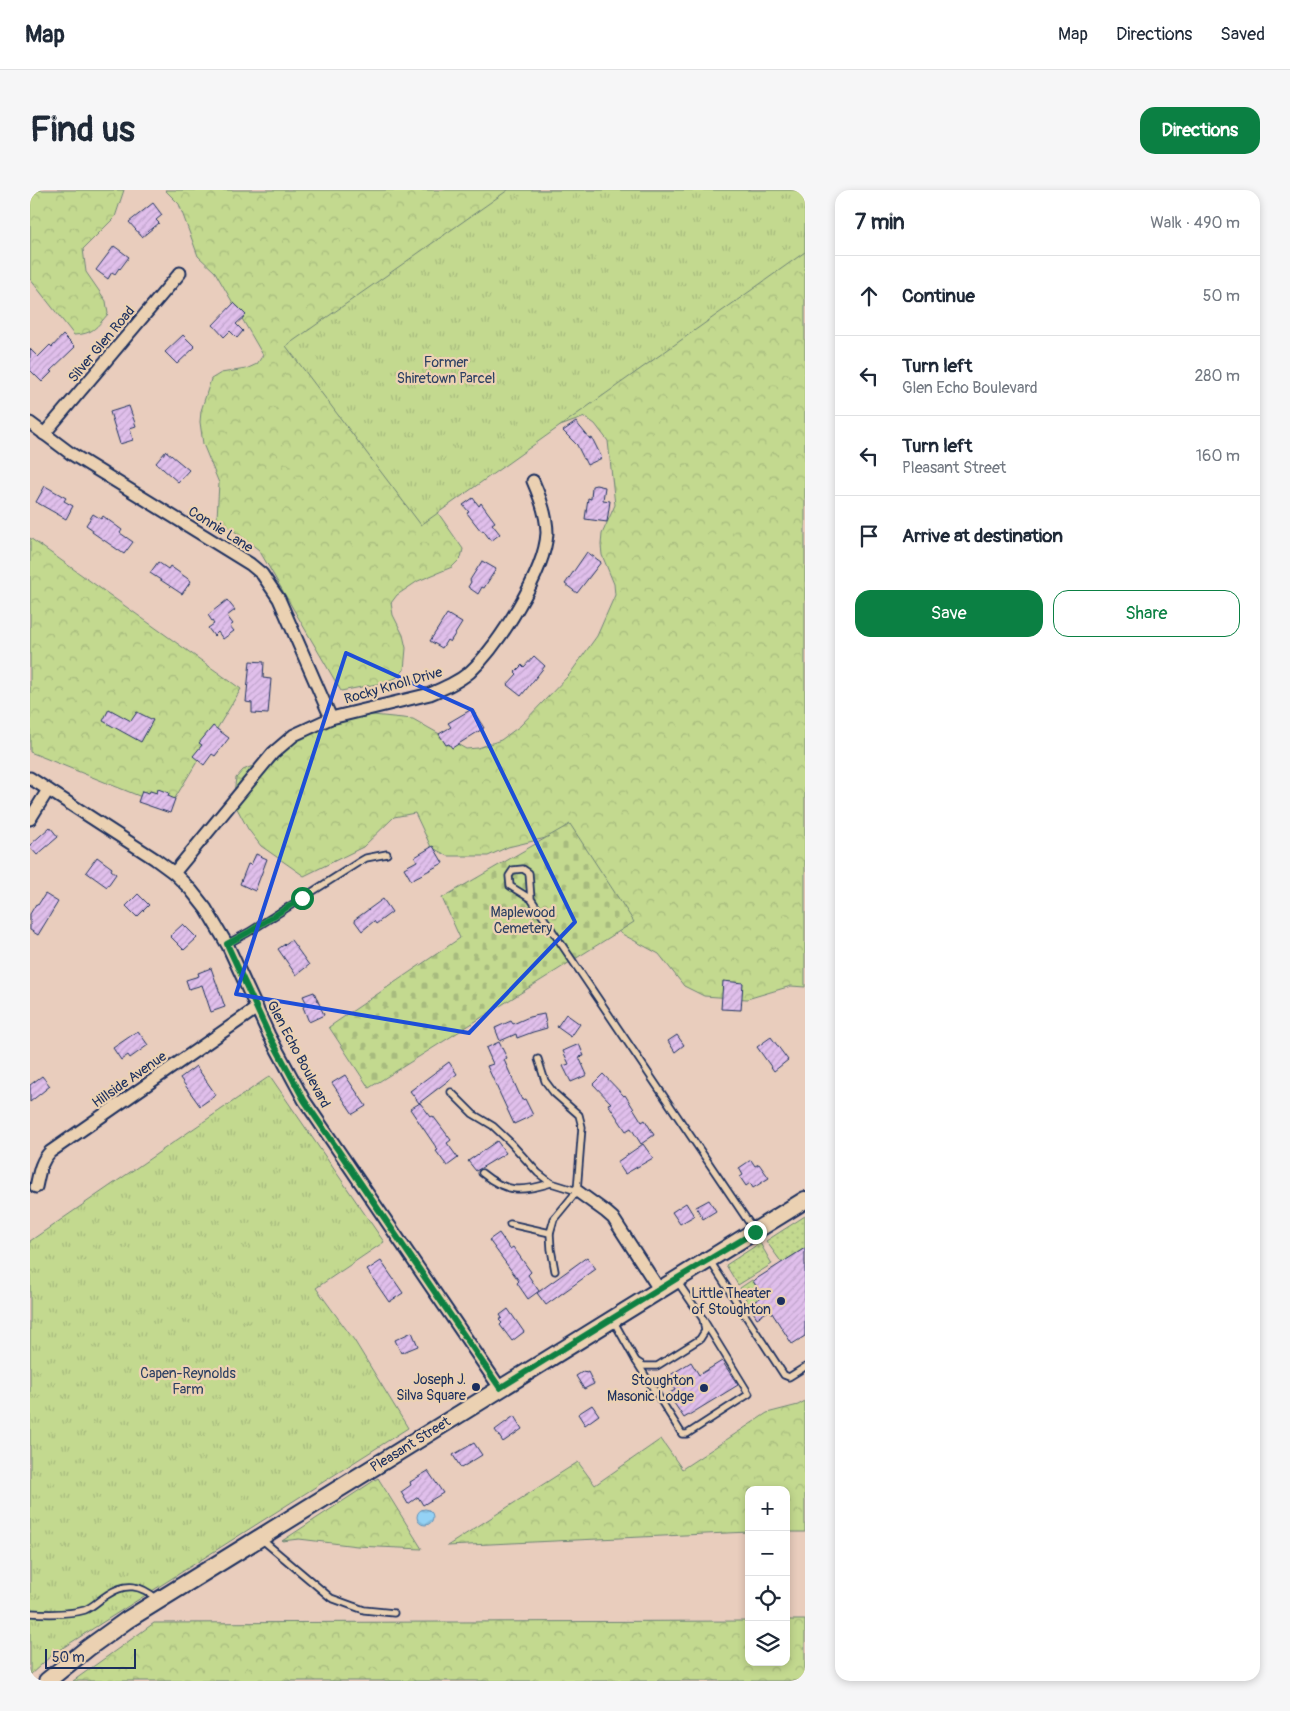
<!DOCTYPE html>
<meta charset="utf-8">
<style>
:root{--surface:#fff;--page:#f6f6f7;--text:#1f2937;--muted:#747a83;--line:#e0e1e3;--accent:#0b8043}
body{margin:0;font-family:Pangolin,sans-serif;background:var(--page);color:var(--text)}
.controls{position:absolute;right:15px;bottom:15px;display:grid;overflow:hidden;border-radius:10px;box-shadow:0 2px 8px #0003}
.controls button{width:45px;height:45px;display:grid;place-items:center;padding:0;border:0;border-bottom:1px solid var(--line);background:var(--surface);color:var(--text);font:25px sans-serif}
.scale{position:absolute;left:15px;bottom:12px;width:91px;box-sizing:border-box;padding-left:5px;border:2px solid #1b2f5e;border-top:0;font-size:14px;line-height:18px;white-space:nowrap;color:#1b2f5e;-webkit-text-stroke:4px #ebd1b2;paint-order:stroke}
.stop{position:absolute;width:15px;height:15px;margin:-11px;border:4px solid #0b8043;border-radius:50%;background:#fff}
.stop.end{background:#0b8043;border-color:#fff;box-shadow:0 1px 5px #0008}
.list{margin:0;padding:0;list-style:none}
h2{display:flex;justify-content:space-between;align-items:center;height:65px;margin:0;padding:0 20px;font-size:21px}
h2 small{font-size:16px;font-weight:400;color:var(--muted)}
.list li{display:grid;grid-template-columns:32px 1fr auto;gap:15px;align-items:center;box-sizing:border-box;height:80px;padding:0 20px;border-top:1px solid var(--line)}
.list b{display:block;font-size:19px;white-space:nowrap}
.list p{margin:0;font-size:16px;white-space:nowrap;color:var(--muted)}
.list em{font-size:16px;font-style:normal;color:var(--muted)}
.actions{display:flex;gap:10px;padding:15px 20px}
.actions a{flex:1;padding:11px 0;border:1px solid var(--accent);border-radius:15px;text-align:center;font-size:18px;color:var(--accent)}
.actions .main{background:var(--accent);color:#fff}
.icon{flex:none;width:28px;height:28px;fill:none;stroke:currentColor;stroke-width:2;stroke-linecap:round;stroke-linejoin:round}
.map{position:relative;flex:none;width:775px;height:1491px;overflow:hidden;border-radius:15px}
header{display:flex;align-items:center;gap:30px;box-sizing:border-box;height:70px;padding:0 25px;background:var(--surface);border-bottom:1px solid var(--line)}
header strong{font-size:24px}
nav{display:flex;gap:28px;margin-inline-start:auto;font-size:18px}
.intro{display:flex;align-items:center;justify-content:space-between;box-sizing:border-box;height:120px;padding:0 30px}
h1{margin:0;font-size:35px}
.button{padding:12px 22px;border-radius:15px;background:var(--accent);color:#fff;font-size:18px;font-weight:700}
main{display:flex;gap:30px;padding:0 30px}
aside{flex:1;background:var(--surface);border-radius:15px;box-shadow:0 2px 8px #0003}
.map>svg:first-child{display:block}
</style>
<header>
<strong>Map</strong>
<nav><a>Map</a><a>Directions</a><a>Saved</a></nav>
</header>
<div class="intro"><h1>Find us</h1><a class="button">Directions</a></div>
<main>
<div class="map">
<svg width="775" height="1491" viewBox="0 0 775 1491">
<defs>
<pattern id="grass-dots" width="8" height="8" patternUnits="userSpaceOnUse" patternTransform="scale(1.25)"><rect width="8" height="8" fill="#c3d98f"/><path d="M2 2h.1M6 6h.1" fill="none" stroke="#a7bb7e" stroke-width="1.8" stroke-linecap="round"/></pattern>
<pattern id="forest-crowns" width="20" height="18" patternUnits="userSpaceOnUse" patternTransform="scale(1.25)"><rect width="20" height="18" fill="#c3d98f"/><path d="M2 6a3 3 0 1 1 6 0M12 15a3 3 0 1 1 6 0" fill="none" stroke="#a7bb7e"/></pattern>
<pattern id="cemetery-stones" width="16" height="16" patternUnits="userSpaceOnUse" patternTransform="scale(1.25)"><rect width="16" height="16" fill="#c3d98f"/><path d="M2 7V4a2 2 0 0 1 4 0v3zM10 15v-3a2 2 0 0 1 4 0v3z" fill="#a7bb7e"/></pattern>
<pattern id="park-tufts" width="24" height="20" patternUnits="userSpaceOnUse" patternTransform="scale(1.25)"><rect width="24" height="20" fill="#c3d98f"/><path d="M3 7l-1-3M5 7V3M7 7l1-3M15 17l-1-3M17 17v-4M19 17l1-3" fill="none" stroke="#a7bb7e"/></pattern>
<pattern id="water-waves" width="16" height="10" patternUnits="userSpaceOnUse" patternTransform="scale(1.25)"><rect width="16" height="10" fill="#94d2f5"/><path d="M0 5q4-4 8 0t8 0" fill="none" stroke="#7fb5d4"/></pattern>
<pattern id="building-hatch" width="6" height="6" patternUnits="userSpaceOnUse" patternTransform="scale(1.25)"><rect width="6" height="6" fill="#e0bfeb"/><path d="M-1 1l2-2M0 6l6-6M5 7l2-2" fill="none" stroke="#c0a4cc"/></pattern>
</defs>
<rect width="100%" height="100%" fill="#e9cdbd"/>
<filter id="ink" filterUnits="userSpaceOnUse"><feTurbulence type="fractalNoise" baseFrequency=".02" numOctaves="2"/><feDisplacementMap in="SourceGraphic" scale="10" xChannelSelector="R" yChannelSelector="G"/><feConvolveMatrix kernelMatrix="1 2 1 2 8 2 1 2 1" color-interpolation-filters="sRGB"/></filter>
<g filter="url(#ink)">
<!-- grass -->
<g fill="url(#grass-dots)" stroke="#6f8476">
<polygon points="775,1026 775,1062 773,1059 752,1073 736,1051"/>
<polygon points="730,1053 742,1074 708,1095 696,1075"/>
<polygon points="722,1090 733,1106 719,1115 710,1098"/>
</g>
<!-- forest -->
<g fill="url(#forest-crowns)" stroke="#6f8476">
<path d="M0,0H94L85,27L53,59L56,82L76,111L78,124C66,138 63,144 44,145L0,89Z"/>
<polygon points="135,0 775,0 775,797 761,796 717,809 674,806 654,796 629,764 592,744 574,731 520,647 478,657 458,666 418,666 401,657 385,623 364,627 333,657 274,686 231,656 218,639 203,611 206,588 213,580 225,575 289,536 323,523 383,529 436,559 448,558 471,550 490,536 539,485 567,446 585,405 584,394 572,365 571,355 572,344 585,315 578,251 565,234 555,227 500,247 406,320 433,359 431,368 422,377 388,391 367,405 361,413 363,425 373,445 376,458 374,480 366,488 347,494 311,501 229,360 187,328 189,293 173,254 170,232 171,221 181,189 191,183 216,179 227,174 233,165 185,82 168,66 149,14"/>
<polygon points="0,348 211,499 139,618 0,562"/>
<polygon points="775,1211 775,1342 756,1342 756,1300 719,1300 719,1342 417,1356 548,1272 565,1295 631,1249 652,1279 737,1223 768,1215"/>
<polygon points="348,1288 392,1359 327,1356 269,1349 252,1351"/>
<polygon points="756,1430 775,1430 775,1491 43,1491 124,1433 719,1431 719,1472 756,1472"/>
</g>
<!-- cemetery -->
<polygon fill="url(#cemetery-stones)" stroke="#6f8476" points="540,634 604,732 339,898 299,837 430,748 412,708"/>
<!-- park -->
<g fill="url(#park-tufts)" stroke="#6f8476">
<polygon points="478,0 775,0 775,62 391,335 256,156"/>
<polygon points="240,886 354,1052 286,1098 324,1150 378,1238 23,1464 0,1485 0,1051"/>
</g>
<!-- water -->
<circle fill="url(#water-waves)" stroke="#6491b9" cx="395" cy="1327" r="8"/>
<!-- building -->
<g fill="url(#building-hatch)" stroke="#1b2f5e">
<polygon points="123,13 132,25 126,30 129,33 112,47 99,32"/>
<polygon points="84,56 99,67 90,79 89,78 85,84 82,82 78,89 66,80"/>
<polygon points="204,113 216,125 206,134 213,141 207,148 200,141 194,147 183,135"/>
<polygon points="33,145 45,157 20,181 22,182 12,192 0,180 0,159 8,167 20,155 22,157"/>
<polygon points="153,145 165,157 147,174 135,162"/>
<polygon points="99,216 106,236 100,238 103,250 90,254 80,222"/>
<polygon points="546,232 560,249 562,248 572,268 557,275 547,255 533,241"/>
<polygon points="136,261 159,280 148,292 126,273"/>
<polygon points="566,295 575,297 573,310 580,311 577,332 555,329 558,308 561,309 562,296"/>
<polygon points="15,296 36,308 34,311 43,316 36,329 6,312"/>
<polygon points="443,308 449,316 451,313 465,332 462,334 470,344 461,351 453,340 451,341 437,323 439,322 433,315"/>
<polygon points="63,324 71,329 73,326 92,340 90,343 103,352 94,364 62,342 63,340 56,335"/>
<polygon points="557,362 571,372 547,403 535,394"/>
<polygon points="452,371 466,379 454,398 452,397 448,404 438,397 441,392 440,390"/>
<polygon points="128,372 138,379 140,376 161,391 152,404 120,383"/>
<polygon points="197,410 205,420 197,426 203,434 200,436 204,441 193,449 188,442 184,446 178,438 184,434 178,425"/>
<polygon points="417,424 432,433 420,452 417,450 412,458 400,451"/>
<polygon points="504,466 515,476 491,506 477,495 487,484 485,482 492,475 494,477"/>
<polygon points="220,471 234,472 233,488 241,489 238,524 222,523 222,513 216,512"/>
<polygon points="79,519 101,531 107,522 123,530 111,552 73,531"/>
<polygon points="442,519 454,538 422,558 419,554 416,555 409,544 421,537 418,533"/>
<polygon points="183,536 199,548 185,566 182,564 174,575 163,566 172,555 169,553"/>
<polygon points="128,599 139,603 138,606 145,609 140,623 108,612 112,601 119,603 120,601 127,603"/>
<polygon points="20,637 28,647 7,665 0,657 0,655"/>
<polygon points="403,656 413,673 381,690 374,678 387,671 385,667"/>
<polygon points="226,664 237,669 225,701 210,694 218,674 221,675"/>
<polygon points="67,667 82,678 81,680 86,684 77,697 56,682"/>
<polygon points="15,704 28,712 8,745 0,740 0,724 6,714 8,715"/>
<polygon points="108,704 119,715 107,727 96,716"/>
<polygon points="353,709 362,722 346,734 344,731 332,741 324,730"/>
<polygon points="153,734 167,748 154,760 140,746"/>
<polygon points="261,750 279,775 266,785 248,759"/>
<polygon points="181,778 195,817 181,822 172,795 159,799 156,790 169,786 168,783"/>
<polygon points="693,791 713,793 711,820 691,819"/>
<polygon points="284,802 294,825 279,832 273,817 277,814 273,806"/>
<polygon points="514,824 517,838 503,842 487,848 486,844 470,851 465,838 481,831 483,834 499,827"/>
<polygon points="536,824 550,834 541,847 527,837"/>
<polygon points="108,841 118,855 100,868 98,865 91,870 83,858"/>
<polygon points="647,845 654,855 645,862 638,851"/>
<polygon points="741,847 758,870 744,881 727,857"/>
<polygon points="469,852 477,868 474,870 492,910 495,909 503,925 484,934 457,876 463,874 456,858"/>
<polygon points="549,854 554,866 549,867 557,885 541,892 533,876 539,874 533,861"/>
<polygon points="419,872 427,884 389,913 380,901"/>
<polygon points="166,876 186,905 170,916 150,888"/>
<polygon points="573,884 594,906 595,905 612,932 615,930 624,945 611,954 601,938 596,941 578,914 581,913 563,894"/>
<polygon points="315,885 336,916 323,924 302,893"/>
<polygon points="12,886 20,896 0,912 0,895"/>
<polygon points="390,913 401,927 403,926 421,950 417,953 428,968 417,976 406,961 408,960 380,919"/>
<polygon points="467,951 476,963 446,981 438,971"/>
<polygon points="613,954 623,968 595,984 587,972"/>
<polygon points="721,970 725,976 729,974 739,988 723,998 720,993 716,996 710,987 713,985 709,978"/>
<polygon points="679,1010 686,1021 673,1029 666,1017"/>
<polygon points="656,1013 664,1026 650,1034 642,1022"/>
<polygon points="469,1043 480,1059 483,1057 501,1082 498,1085 509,1101 498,1109 487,1093 489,1091 459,1050"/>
<polygon points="775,1058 775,1146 762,1154 740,1120 727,1128 719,1115 733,1106 723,1091"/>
<polygon points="557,1067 566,1079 516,1115 507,1103"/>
<polygon points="351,1071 373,1103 359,1112 337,1080"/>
<polygon points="478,1119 494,1142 482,1151 470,1135 472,1133 469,1130 472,1128 470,1125"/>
<polygon points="382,1142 388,1156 371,1163 365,1150"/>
<polygon points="692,1171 708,1195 654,1228 638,1204 645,1200 637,1187 661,1172 669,1185"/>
<polygon points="554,1181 556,1183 558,1182 564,1194 554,1199 546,1186"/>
<polygon points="562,1215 569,1225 555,1235 548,1224"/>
<polygon points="484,1226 492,1239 473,1252 465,1240"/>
<polygon points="444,1253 452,1265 431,1278 423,1265"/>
<polygon points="398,1281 413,1303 393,1315 388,1307 378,1314 371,1302 381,1295 380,1292"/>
</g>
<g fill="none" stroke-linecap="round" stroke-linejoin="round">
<!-- lane casing -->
<g stroke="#1b2f5e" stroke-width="9">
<g id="lane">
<polyline points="501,709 480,696 479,686 483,680 493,679 499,683 501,709 724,1040"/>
<polyline points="197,754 219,742 329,672 336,668 357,664"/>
<polyline points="508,869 515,891 524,903 549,925 552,937 547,1001 524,1029 520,1043 521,1059 525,1081"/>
<polyline points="421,902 443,924 463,936 479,951 508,983 521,993 547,1001"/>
<path d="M452,983C476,1003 492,1002 521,993"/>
<polyline points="480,1034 520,1043"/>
<polyline points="680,1071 754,1185 759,1187 775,1177"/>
<polyline points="583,1130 606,1171 614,1176 627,1176 670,1149 675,1141 673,1129 647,1091"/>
<polyline points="606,1171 652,1244 657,1244 719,1204 673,1129"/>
<polyline points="230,1348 301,1408 334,1420 364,1423"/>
<path d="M0,1423C17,1424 38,1425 55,1420C64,1416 69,1410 77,1405C96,1392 111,1395 127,1409"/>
</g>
</g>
<!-- street casing -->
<g stroke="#1b2f5e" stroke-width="15">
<g id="street">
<polyline points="0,233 40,263 220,374 232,384 249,409 301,528"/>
<polyline points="14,244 150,83"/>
<polyline points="0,588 125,669 144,683 161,700 176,719 198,756 239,845 274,910 470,1198"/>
<polyline points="0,629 18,600"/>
<path d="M144,683L243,563L264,545L301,528L400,504C414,498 428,492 440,482C469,455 515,382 517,343C517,325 510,307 503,291"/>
<path d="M6,997C9,984 10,972 20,962L227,818"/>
<polyline points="547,1001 576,1022 583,1028 629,1099"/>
</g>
</g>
<!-- secondary casing -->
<g stroke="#1b2f5e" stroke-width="20">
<polyline id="secondary" points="17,1491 58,1458 97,1430 775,1010"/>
</g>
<!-- lane -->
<use href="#lane" stroke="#ebd1b2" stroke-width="5.5"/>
<!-- street -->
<use href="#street" stroke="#ebd1b2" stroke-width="11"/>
<!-- secondary -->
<use href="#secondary" stroke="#ebd1b2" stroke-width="16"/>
</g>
</g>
<g fill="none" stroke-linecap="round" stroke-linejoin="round" filter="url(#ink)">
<!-- route -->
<polyline stroke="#0b8043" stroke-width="6" points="272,708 219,742 197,754 239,845 274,910 470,1198 646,1089 725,1042"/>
</g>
<!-- marked area -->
<path fill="none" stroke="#1d4ed8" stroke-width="4" stroke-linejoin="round" d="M316,463L442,520L545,732L439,843L206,804Z"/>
<!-- markers -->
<g fill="#1b2f5e" stroke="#ebd1b2" stroke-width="2">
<circle cx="751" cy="1111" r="5"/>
<circle cx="446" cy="1197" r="5"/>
<circle cx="674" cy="1198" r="5"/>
</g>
<g text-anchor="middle" stroke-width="4.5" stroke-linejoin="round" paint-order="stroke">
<!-- street labels -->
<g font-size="14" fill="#1b2f5e" stroke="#ebd1b2">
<text transform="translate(71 154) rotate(-50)" y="5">Silver Glen Road</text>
<text transform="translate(191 339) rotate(32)" y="5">Connie Lane</text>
<text transform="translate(363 495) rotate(-16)" y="5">Rocky Knoll Drive</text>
<text transform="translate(269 864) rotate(62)" y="5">Glen Echo Boulevard</text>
<text transform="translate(99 889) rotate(-35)" y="5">Hillside Avenue</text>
<text transform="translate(380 1254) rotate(-32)" y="5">Pleasant Street</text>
</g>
<!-- park labels -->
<g font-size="14" fill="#2c4063" stroke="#ebd1b2">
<text x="416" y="177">Former<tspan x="416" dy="16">Shiretown Parcel</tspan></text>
<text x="493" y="727">Maplewood<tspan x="493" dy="16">Cemetery</tspan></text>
<text x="158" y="1188">Capen-Reynolds<tspan x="158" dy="16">Farm</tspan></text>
</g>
<!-- poi labels -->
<g font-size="14" fill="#1b2f5e" stroke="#ebd1b2" text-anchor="end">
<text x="741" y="1108">Little Theater<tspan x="741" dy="16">of Stoughton</tspan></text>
<text x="436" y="1194">Joseph J.<tspan x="436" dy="16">Silva Square</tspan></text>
<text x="664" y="1195">Stoughton<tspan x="664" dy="16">Masonic Lodge</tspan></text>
</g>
</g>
</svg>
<div class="controls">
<button>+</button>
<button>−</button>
<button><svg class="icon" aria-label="locate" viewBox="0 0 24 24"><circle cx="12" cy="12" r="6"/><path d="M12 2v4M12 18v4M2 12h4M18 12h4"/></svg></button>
<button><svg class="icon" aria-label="layers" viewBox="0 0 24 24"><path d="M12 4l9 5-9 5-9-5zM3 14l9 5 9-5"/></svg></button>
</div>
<div class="scale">50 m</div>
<div class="stop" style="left:272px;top:708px"></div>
<div class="stop end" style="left:725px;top:1042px"></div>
</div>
<aside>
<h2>7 min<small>Walk · 490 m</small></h2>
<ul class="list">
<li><svg class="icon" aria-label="ahead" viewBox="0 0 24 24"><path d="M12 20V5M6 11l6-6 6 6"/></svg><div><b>Continue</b></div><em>50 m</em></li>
<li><svg class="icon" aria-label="left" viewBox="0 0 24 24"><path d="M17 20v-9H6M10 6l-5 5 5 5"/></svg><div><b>Turn left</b><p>Glen Echo Boulevard</p></div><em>280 m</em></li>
<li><svg class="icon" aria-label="left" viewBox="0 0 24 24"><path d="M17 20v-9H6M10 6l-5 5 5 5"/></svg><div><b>Turn left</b><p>Pleasant Street</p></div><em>160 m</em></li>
<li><svg class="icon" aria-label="arrive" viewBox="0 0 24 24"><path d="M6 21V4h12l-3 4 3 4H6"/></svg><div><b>Arrive at destination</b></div></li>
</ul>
<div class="actions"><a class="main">Save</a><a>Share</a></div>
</aside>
</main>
